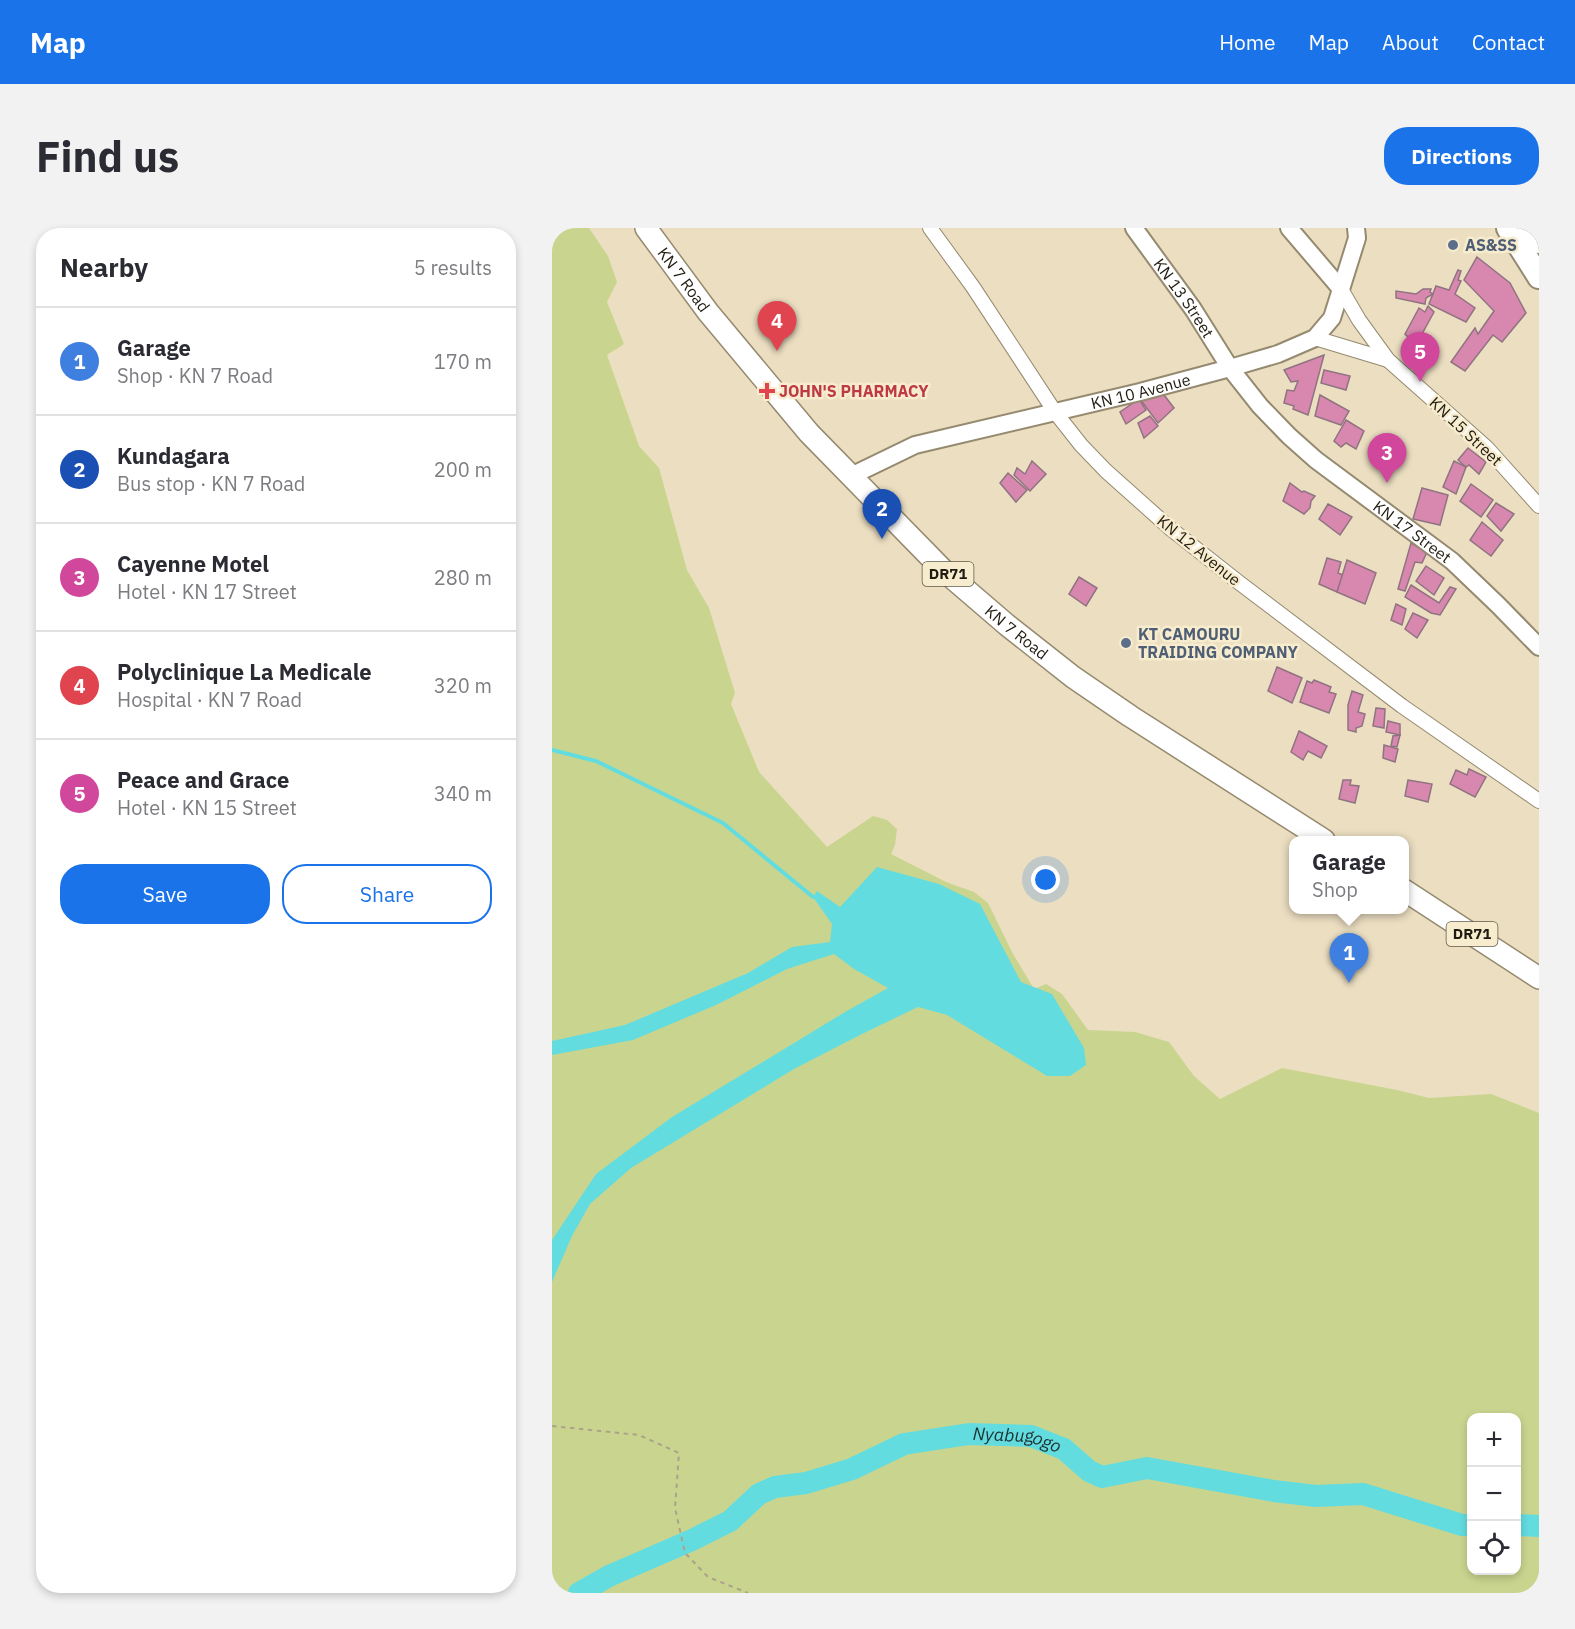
<!DOCTYPE html>
<meta charset="utf-8">
<style>
:root{--surface:#fff;--page:#f2f2f3;--text:#2b2b33;--muted:#7c7c81;--line:#e1e1e2;--accent:#1a73e8}
body{margin:0;font-family:"IBM Plex Sans",sans-serif;background:var(--page);color:var(--text)}
.controls{position:absolute;right:18px;bottom:18px;display:grid;overflow:hidden;border-radius:12px;box-shadow:0 3px 9px #0003}
.controls button{width:54px;height:54px;display:grid;place-items:center;padding:0;border:0;border-bottom:2px solid var(--line);background:var(--surface);color:var(--text);font:30px sans-serif}
.you{position:absolute;left:494px;top:652px;width:21px;height:21px;margin:-15px;border:4px solid #fff;border-radius:50%;background:#1a73e8;box-shadow:0 0 0 9px #1a73e833}
.badge{display:grid;place-items:center;width:39px;height:39px;border-radius:50%;background:var(--accent);color:#fff;font-size:20px;font-weight:700}
.pin{position:absolute;translate:-50% -50px;filter:drop-shadow(0 2px 3px #0008)}
.pin::after{content:'';position:absolute;top:32px;width:21px;height:18px;background:inherit;clip-path:polygon(0 0,100% 0,50% 100%)}
.popup{position:absolute;left:737px;top:608px;width:120px;height:78px;box-sizing:border-box;display:grid;place-content:center;border-radius:12px;background:var(--surface);filter:drop-shadow(0 2px 4px #0005);font-size:20px;white-space:nowrap;color:var(--muted)}
.popup b{font-size:22px;color:var(--text)}
.popup::after{content:'';position:absolute;left:50%;top:100%;margin-left:-12px;border:12px solid transparent;border-top-color:var(--surface)}
.list{margin:0;padding:0;list-style:none}
h2{display:flex;justify-content:space-between;align-items:center;height:78px;margin:0;padding:0 24px;font-size:26px}
h2 small{font-size:20px;font-weight:400;color:var(--muted)}
.list li{display:grid;grid-template-columns:39px 1fr auto;gap:18px;align-items:center;box-sizing:border-box;height:108px;padding:0 24px;border-top:2px solid var(--line)}
.list b{display:block;font-size:22px;white-space:nowrap}
.list p{margin:0;font-size:20px;white-space:nowrap;color:var(--muted)}
.list em{font-size:20px;font-style:normal;color:var(--muted)}
.actions{display:flex;gap:12px;padding:18px 24px}
.actions a{flex:1;padding:14px 0;border:2px solid var(--accent);border-radius:24px;text-align:center;font-size:21px;color:var(--accent)}
.actions .main{background:var(--accent);color:#fff}
.icon{flex:none;width:33px;height:33px;fill:none;stroke:currentColor;stroke-width:2;stroke-linecap:round;stroke-linejoin:round}
.map{position:relative;flex:none;width:987px;height:1365px;overflow:hidden;border-radius:24px}
header{display:flex;align-items:center;gap:36px;box-sizing:border-box;height:84px;padding:0 30px;background:var(--accent);color:#fff}
header strong{font-size:28px}
nav{display:flex;gap:33px;margin-inline-start:auto;font-size:21px}
.intro{display:flex;align-items:center;justify-content:space-between;box-sizing:border-box;height:144px;padding:0 36px}
h1{margin:0;font-size:42px}
.button{padding:15px 27px;border-radius:24px;background:var(--accent);color:#fff;font-size:21px;font-weight:700}
main{display:flex;gap:36px;padding:0 36px}
aside{flex:1;background:var(--surface);border-radius:24px;box-shadow:0 3px 9px #0003}
.map>svg:first-child{display:block}
</style>
<header>
<strong>Map</strong>
<nav><a>Home</a><a>Map</a><a>About</a><a>Contact</a></nav>
</header>
<div class="intro"><h1>Find us</h1><a class="button">Directions</a></div>
<main>
<aside>
<h2>Nearby<small>5 results</small></h2>
<ul class="list">
<li><span class="badge" style="background:#3f7fe0">1</span><div><b>Garage</b><p>Shop · KN 7 Road</p></div><em>170 m</em></li>
<li><span class="badge" style="background:#1a4fb4">2</span><div><b>Kundagara</b><p>Bus stop · KN 7 Road</p></div><em>200 m</em></li>
<li><span class="badge" style="background:#d1479c">3</span><div><b>Cayenne Motel</b><p>Hotel · KN 17 Street</p></div><em>280 m</em></li>
<li><span class="badge" style="background:#e0444e">4</span><div><b>Polyclinique La Medicale</b><p>Hospital · KN 7 Road</p></div><em>320 m</em></li>
<li><span class="badge" style="background:#d1479c">5</span><div><b>Peace and Grace</b><p>Hotel · KN 15 Street</p></div><em>340 m</em></li>
</ul>
<div class="actions"><a class="main">Save</a><a>Share</a></div>
</aside>
<div class="map">
<svg width="987" height="1365" viewBox="0 0 987 1365">
<rect width="100%" height="100%" fill="#ebdec1"/>
<!-- green -->
<path fill="#c9d58f" fill-rule="evenodd" d="M0,0H37L56,28L65,54L55,74L72,116L55,127L87,218L107,240L135,342L157,380L183,465L179,476L207,544L275,619L321,588L335,592L345,601L343,617L339,626L394,654L422,664L436,675L461,726L482,761L494,756L510,766L536,802L583,804L617,814L642,848L668,871L730,840L845,862L877,870L939,866L987,885V1365H0ZM920,1190H964V1342H920Z"/>
<!-- water -->
<polygon fill="#63dcdf" points="325,639 387,656 428,676 469,754 500,766 532,820 534,837 518,848 495,848 395,787 366,779 310,806 242,841 79,940 38,976 20,1008 0,1054 0,1012 44,946 120,889 293,784 336,760 302,741 282,726 235,741 164,777 81,812 0,827 0,813 73,797 196,745 240,719 278,714 280,696 261,669 265,663 288,679"/>
<g fill="none" stroke-linecap="round" stroke-linejoin="round">
<!-- stream -->
<polyline stroke="#63dcdf" stroke-width="4" points="0,522 44,533 171,595 261,669"/>
<!-- river -->
<g stroke="#63dcdf" stroke-width="22">
<polyline points="964,1297 987,1298"/>
<path id="s1" d="M27,1365L57,1348L140,1312L178,1293L207,1266L223,1259L254,1255L300,1241L352,1216L417,1206L479,1208L512,1221L537,1243L550,1249L595,1240L722,1263L764,1268L811,1266L910,1297H920"/>
</g>
</g>
<!-- building -->
<g fill="#d888af" stroke="#907380" stroke-width="1.5">
<polygon points="925,29 958,55 974,85 950,114 941,107 913,143 899,134 923,100 926,106 942,83 912,52"/>
<polygon points="906,42 909,43 906,52 909,53 903,66 923,80 914,94 877,76 884,58 897,62"/>
<polygon points="871,61 879,61 878,64 881,66 874,70 873,76 844,70 844,63 864,66"/>
<polygon points="876,78 882,84 864,117 853,106 867,80 873,84"/>
<polygon points="772,127 756,187 741,181 742,178 732,175 735,162 742,163 746,153 739,154 732,142"/>
<polygon points="772,142 798,148 794,162 769,155"/>
<polygon points="609,163 622,180 606,195 588,171"/>
<polygon points="768,167 797,183 789,197 763,188"/>
<polygon points="587,171 594,182 574,196 568,184"/>
<polygon points="598,188 606,198 592,210 586,195"/>
<polygon points="794,192 812,203 804,221 794,215 789,219 782,213"/>
<polygon points="916,220 934,234 927,246 917,237 914,239 906,232"/>
<polygon points="480,233 494,246 478,263 462,247 465,240 473,246"/>
<polygon points="902,233 914,239 904,266 891,259"/>
<polygon points="456,245 475,262 464,274 448,255"/>
<polygon points="738,255 750,264 752,263 763,268 759,273 758,280 752,286 731,273"/>
<polygon points="919,256 941,272 929,289 908,273"/>
<polygon points="870,260 896,267 888,297 861,291"/>
<polygon points="944,275 962,286 949,303 935,288"/>
<polygon points="776,276 800,289 788,307 767,291"/>
<polygon points="930,294 951,312 939,328 918,312"/>
<polygon points="859,315 875,324 870,335 863,334 853,363 846,361"/>
<polygon points="775,330 789,334 786,345 791,347 785,364 767,356"/>
<polygon points="795,332 824,345 813,376 785,364"/>
<polygon points="874,338 892,350 882,367 864,353"/>
<polygon points="527,349 545,360 534,378 517,366"/>
<polygon points="859,357 887,375 898,359 904,361 888,387 879,385 853,369"/>
<polygon points="844,376 854,381 850,397 839,392"/>
<polygon points="861,385 876,392 865,410 853,401"/>
<polygon points="725,439 750,450 740,475 716,463"/>
<polygon points="762,452 779,459 777,464 784,466 777,485 748,474 755,453 760,455"/>
<polygon points="800,463 811,467 806,484 813,486 810,498 804,500 804,504 796,502 796,477"/>
<polygon points="824,480 833,481 832,500 821,498"/>
<polygon points="836,493 848,496 848,507 834,504"/>
<polygon points="747,503 775,518 769,530 756,523 751,532 739,524"/>
<polygon points="848,507 845,519 839,518 841,508"/>
<polygon points="832,517 846,521 843,534 831,530"/>
<polygon points="917,541 934,549 923,569 898,556 904,542 915,547"/>
<polygon points="791,552 799,552 798,557 807,558 803,575 787,571"/>
<polygon points="856,552 880,556 876,574 853,568"/>
</g>
<g fill="none" stroke-linecap="round" stroke-linejoin="round">
<!-- minor casing -->
<g stroke="#958a6f" stroke-width="16">
<g id="minor">
<polyline points="378,0 421,59 503,184 529,217 554,243 619,301 685,353 850,478 987,573"/>
<polyline points="789,61 807,92 836,132 935,220 987,278"/>
<polyline points="763,110 836,132"/>
</g>
</g>
<!-- tertiary casing -->
<g stroke="#958a6f" stroke-width="20">
<g id="tertiary">
<path id="s2" d="M582,0L641,81L678,140L708,178L737,208L764,232L900,333L946,377L987,419"/>
<polyline points="737,0 789,61"/>
<path id="s3" d="M299,248L363,217L588,164L678,140L726,126L763,110L780,90L805,10L804,0"/>
</g>
</g>
<!-- primary casing -->
<g stroke="#958a6f" stroke-width="24">
<g id="primary">
<path id="s4" d="M94,0L156,84L257,205L391,342L455,397L521,449L578,488L772,612"/>
<polyline points="852,662 987,750"/>
</g>
</g>
<!-- trunk casing -->
<g stroke="#958a6f" stroke-width="26">
<g id="trunk">
<polyline points="956,0 987,49"/>
<polyline points="977,0 987,14"/>
</g>
</g>
<!-- path -->
<polyline stroke="#aca28b" stroke-width="2" stroke-dasharray="4.5 4.5" stroke-linecap="butt" points="0,1198 87,1207 127,1225 123,1280 133,1325 156,1349 196,1365"/>
<!-- minor -->
<use href="#minor" stroke="#fff" stroke-width="14"/>
<!-- tertiary -->
<use href="#tertiary" stroke="#fff" stroke-width="16"/>
<!-- primary -->
<use href="#primary" stroke="#fff" stroke-width="21"/>
<!-- trunk -->
<use href="#trunk" stroke="#fff" stroke-width="22"/>
</g>
<!-- markers -->
<g fill="#5c6f8a" stroke="#f8ecce" stroke-width="2">
<circle cx="901" cy="17" r="6"/>
<circle cx="574" cy="415" r="6"/>
</g>
<path fill="#e0444e" stroke="#f8ecce" stroke-width="2" d="M212 154h6v6h6v6h-6v6h-6v-6h-6v-6h6z"/>
<g text-anchor="middle" stroke-width="5" stroke-linejoin="round" paint-order="stroke">
<!-- shield labels -->
<g fill="#f8ecce" stroke="#615a4a" stroke-width="1.5">
<rect x="370.5" y="334" width="51" height="24" rx="4.5"/>
<rect x="894.5" y="694" width="51" height="24" rx="4.5"/>
</g>
<g font-size="15" font-weight="bold" fill="#201c11">
<text x="396" y="351">DR71</text>
<text x="920" y="711">DR71</text>
</g>
<!-- service labels -->
<g font-size="16" font-weight="bold" fill="#4e5e75" stroke="#f8ecce" text-anchor="start">
<text x="913" y="23">AS&amp;SS</text>
<text x="586" y="412">KT CAMOURU<tspan x="586" dy="18">TRAIDING COMPANY</tspan></text>
</g>
<!-- street labels -->
<g font-size="16" fill="#201c11" stroke="#f8ecce">
<text dy="6" stroke="none"><textPath href="#s4" startOffset="64">KN 7 Road</textPath></text>
<text dy="6" stroke="none"><textPath href="#s2" startOffset="86">KN 13 Street</textPath></text>
<text dy="6" stroke="none"><textPath href="#s3" startOffset="303">KN 10 Avenue</textPath></text>
<text transform="translate(914 203) rotate(43)" y="6">KN 15 Street</text>
<text dy="6" stroke="none"><textPath href="#s2" startOffset="416">KN 17 Street</textPath></text>
<text transform="translate(647 322) rotate(39)" y="6">KN 12 Avenue</text>
<text dy="6" stroke="none"><textPath href="#s4" startOffset="550">KN 7 Road</textPath></text>
</g>
<!-- health labels -->
<g font-size="16" font-weight="bold" fill="#be3a42" stroke="#f8ecce" text-anchor="start">
<text x="227" y="169">JOHN'S PHARMACY</text>
</g>
<!-- water labels -->
<g font-size="18" font-style="italic" fill="#1c3132" stroke="#f8ecce">
<text dy="6" stroke="none"><textPath href="#s1" startOffset="476">Nyabugogo</textPath></text>
</g>
</g>
</svg>
<div class="controls">
<button>+</button>
<button>−</button>
<button><svg class="icon" aria-label="locate" viewBox="0 0 24 24"><circle cx="12" cy="12" r="6"/><path d="M12 2v4M12 18v4M2 12h4M18 12h4"/></svg></button>
</div>
<div class="you"></div>
<div class="pin badge" style="left:797px;top:755px;background:#3f7fe0">1</div>
<div class="popup"><b>Garage</b>Shop</div>
<div class="pin badge" style="left:330px;top:311px;background:#1a4fb4">2</div>
<div class="pin badge" style="left:835px;top:255px;background:#d1479c">3</div>
<div class="pin badge" style="left:225px;top:123px;background:#e0444e">4</div>
<div class="pin badge" style="left:868px;top:154px;background:#d1479c">5</div>
</div>
</main>
